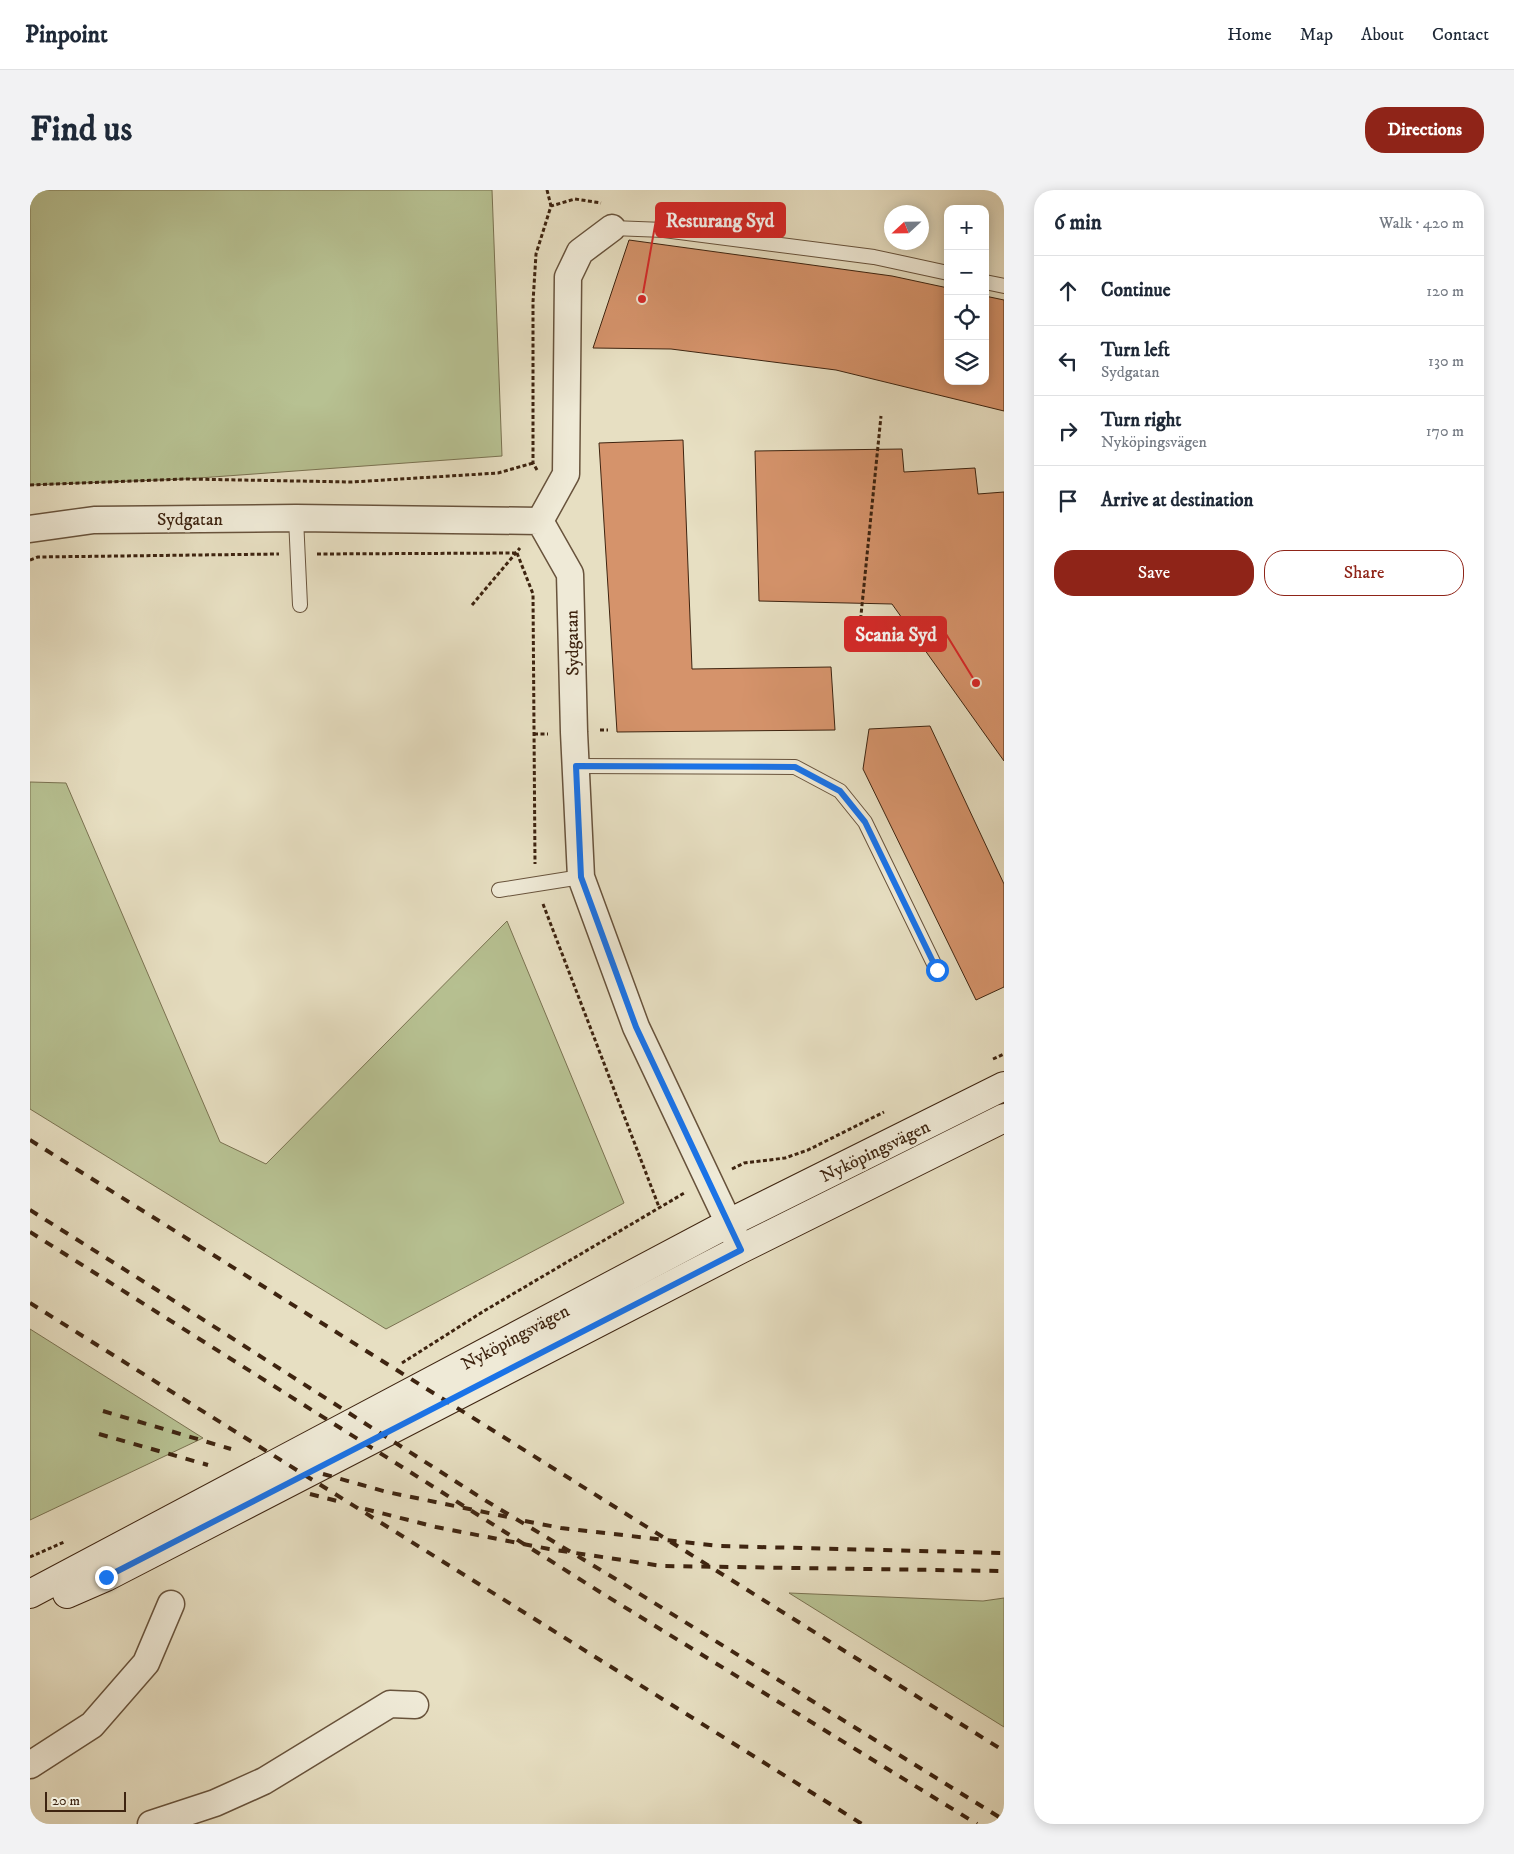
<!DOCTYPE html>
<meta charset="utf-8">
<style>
:root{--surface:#fff;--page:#f2f2f3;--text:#1f2937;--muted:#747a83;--line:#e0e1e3;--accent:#8f2418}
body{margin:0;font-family:"IM FELL DW Pica",serif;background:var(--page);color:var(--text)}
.controls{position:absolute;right:15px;top:15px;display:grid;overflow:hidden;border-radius:10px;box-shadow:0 2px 12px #0003}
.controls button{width:45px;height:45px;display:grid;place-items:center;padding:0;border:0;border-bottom:1px solid var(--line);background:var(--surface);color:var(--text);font:25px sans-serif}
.compass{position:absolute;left:854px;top:15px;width:45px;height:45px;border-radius:50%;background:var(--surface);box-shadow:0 2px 12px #0003;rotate:248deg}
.scale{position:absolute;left:15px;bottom:12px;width:81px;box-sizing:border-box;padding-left:5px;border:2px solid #3e2410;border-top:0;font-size:14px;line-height:18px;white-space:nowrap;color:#3e2410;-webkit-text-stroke:4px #efead7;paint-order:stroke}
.stop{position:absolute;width:15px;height:15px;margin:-11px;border:4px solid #1a73e8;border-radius:50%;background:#fff}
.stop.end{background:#1a73e8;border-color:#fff;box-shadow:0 1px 5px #0008}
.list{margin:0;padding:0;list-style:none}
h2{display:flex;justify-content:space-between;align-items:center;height:65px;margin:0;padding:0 20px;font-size:21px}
h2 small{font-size:16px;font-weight:400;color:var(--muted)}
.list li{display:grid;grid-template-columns:32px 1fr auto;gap:15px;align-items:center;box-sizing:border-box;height:70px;padding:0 20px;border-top:1px solid var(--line)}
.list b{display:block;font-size:19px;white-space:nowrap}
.list p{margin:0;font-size:16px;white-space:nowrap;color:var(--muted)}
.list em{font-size:16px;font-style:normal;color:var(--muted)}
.actions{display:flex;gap:10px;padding:15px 20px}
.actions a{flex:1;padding:11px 0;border:1px solid var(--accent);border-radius:20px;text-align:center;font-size:18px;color:var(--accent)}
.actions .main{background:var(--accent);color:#fff}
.icon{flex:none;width:28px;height:28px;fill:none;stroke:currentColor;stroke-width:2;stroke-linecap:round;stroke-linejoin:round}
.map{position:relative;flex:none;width:974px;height:1634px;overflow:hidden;border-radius:20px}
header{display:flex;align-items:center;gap:30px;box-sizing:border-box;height:70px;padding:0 25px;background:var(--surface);border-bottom:1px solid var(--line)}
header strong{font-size:24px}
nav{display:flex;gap:28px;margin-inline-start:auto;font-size:18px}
.intro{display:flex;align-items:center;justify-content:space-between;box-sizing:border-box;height:120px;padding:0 30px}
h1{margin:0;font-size:35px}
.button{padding:12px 22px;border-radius:20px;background:var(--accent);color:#fff;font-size:18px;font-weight:700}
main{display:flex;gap:30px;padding:0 30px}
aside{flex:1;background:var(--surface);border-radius:20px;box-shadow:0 2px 12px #0003}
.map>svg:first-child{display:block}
</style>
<header>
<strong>Pinpoint</strong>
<nav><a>Home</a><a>Map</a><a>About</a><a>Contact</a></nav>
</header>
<div class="intro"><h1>Find us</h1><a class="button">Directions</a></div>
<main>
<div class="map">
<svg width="974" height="1634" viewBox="0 0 974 1634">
<rect width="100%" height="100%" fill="#e7dfc2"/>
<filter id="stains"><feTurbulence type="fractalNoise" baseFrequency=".004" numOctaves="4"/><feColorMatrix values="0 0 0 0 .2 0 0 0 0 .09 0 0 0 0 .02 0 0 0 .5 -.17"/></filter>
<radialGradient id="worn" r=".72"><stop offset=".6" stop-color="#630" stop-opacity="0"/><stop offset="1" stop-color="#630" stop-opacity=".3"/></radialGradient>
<!-- green -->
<g fill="#b7c192" stroke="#7a7251">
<polygon points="0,0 462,0 472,266 155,289 0,295"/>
<polygon points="0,592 36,593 190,952 236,974 477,731 594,1013 356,1139 0,919"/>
<polygon points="0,1139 173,1248 0,1330"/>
<polygon points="759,1403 953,1411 974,1408 974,1537"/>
</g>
<!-- building -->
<g fill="#d5936b" stroke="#3e2410">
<polygon points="599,50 862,86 918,98 918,191 955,191 955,106 974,110 974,221 806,180 641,159 563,158"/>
<polygon points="653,250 662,479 801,477 805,540 587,542 569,253"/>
<polygon points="872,259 874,282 945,278 948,304 974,302 974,571 862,414 729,411 725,261"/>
<polygon points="900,536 974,694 974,797 946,810 833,579 839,539"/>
</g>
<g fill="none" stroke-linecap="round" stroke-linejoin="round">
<!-- lane casing -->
<g stroke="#68533c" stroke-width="16">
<g id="lane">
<polyline points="582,38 634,40 844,67 918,83"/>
<polyline points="955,92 974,96"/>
<polyline points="266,328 270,415"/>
<polyline points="546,576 765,577 810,601 835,632 907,780"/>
<polyline points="469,700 551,687"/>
</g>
</g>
<!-- street casing -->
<g stroke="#68533c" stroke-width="29">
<g id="street">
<polyline points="510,331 536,284 538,87 550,62 582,38"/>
<polyline points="0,339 64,330 266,328 510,331 540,384 544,542 551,687 606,837 711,1059"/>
<polyline points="0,1575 62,1535 116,1473 141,1414"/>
<polyline points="121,1634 185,1613 234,1591 360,1514 385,1515"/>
</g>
</g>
<!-- secondary casing -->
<g stroke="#3e2410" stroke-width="30">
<g id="secondary">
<polyline points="0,1404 699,1033 974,896"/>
<polyline points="37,1404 76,1387 711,1059 974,928"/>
</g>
</g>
<!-- path -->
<g stroke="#3e2410" stroke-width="3" stroke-dasharray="4 2.5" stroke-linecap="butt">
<polyline points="517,0 521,16"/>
<polyline points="507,280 503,273 503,112 506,64 521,16 545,9 571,13"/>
<polyline points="0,295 155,289 322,292 468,283 503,273"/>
<polyline points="487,363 503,404 505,674"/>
<polyline points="287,364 486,363"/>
<polyline points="0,370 8,367 249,364"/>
<polyline points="442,415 490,358"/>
<polyline points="828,455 851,226"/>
<polyline points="570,540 578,540"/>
<polyline points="504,544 518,544"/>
<polyline points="513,714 629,1017"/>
<polyline points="963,869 974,864"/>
<polyline points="702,979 714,973 755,968 778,960 854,922"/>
<polyline points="372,1173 454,1121 656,1002"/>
<polyline points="0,1367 34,1352"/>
</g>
<!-- lane -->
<use href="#lane" stroke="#efead7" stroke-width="14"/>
<!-- street -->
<use href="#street" stroke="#efead7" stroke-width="26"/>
<!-- secondary -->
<use href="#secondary" stroke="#efead7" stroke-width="28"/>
<!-- rail -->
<g stroke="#3e2410" stroke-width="4" stroke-dasharray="9 9" stroke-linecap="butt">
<polyline points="0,950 974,1561"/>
<polyline points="0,1020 127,1100 453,1309 584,1388 974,1630"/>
<polyline points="0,1042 570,1402 947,1634"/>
<polyline points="0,1113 832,1634"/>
<polyline points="73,1221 201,1259"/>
<polyline points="69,1244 178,1275"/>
<polyline points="293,1284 357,1302 478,1327"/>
<polyline points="280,1304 311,1312"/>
<polyline points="335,1319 406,1337 519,1359 632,1376 974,1381"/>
<polyline points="495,1331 531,1338 688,1356 974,1363"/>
</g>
</g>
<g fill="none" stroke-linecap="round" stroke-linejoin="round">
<!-- route -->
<polyline stroke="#1a73e8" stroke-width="6" points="76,1387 711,1060 606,837 551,687 546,576 765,577 810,601 835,632 907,780"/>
</g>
<g text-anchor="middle" stroke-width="4.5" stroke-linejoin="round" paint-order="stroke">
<!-- street labels -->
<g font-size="18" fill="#3e2410" stroke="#efead7">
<text x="160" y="335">Sydgatan</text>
<text transform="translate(542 453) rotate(-91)" y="6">Sydgatan</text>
<text transform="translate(845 961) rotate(-26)" y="6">Nyköpingsvägen</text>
<text transform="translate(485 1147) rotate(-28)" y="6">Nyköpingsvägen</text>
</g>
</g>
<!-- callouts -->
<path fill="none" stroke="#d62828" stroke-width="2" d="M612 109L626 30M946 493L916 444"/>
<g fill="#d62828" stroke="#efead7" stroke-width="2">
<circle cx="612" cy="109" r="5"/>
<circle cx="946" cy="493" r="5"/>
</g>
<g fill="#d62828" stroke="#d62828" stroke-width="2">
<rect x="626" y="13" width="129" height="34" rx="5"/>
<rect x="815" y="427" width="101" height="34" rx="5"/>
</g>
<g font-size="19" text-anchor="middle" font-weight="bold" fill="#fff">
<text x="690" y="37">Resturang Syd</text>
<text x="866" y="451">Scania Syd</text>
</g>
<rect width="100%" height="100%" filter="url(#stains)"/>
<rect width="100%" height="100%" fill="url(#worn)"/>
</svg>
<div class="controls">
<button>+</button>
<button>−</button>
<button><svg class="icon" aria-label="locate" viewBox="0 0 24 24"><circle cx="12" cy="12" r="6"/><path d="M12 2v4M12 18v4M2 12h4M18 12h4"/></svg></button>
<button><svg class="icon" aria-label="layers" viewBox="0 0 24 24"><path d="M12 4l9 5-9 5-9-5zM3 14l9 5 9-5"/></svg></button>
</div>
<svg class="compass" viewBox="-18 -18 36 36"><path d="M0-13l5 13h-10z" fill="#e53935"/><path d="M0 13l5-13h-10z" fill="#747a83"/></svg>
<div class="scale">20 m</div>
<div class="stop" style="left:907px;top:780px"></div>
<div class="stop end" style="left:76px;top:1387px"></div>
</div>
<aside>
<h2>6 min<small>Walk · 420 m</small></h2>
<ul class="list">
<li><svg class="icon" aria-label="ahead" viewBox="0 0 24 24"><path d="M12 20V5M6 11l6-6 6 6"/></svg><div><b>Continue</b></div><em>120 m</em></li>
<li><svg class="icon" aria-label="left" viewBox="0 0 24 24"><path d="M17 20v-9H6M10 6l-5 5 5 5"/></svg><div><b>Turn left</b><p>Sydgatan</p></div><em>130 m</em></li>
<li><svg class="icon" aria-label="right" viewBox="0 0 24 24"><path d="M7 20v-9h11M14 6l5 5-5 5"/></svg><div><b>Turn right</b><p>Nyköpingsvägen</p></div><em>170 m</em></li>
<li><svg class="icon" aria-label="arrive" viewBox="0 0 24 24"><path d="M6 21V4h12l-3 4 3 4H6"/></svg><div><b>Arrive at destination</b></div></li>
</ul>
<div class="actions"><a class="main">Save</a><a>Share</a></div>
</aside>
</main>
